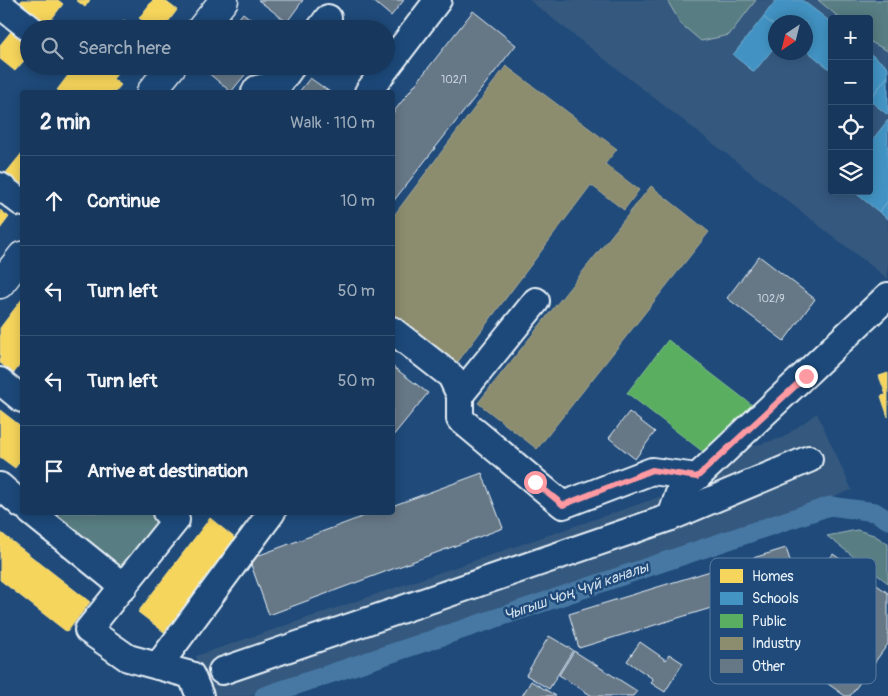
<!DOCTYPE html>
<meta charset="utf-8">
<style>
:root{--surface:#17385c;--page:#244365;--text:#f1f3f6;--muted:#9eacbb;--line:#365272}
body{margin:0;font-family:Pangolin,sans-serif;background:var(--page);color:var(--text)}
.controls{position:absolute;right:15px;top:15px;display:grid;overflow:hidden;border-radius:5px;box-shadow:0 2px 12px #0003}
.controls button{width:45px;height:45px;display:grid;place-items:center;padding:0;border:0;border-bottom:1px solid var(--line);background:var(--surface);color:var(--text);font:25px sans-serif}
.compass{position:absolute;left:768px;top:15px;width:45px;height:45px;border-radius:50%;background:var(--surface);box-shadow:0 2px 12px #0003;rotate:215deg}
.stop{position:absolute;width:15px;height:15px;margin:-11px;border:4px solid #ff9aa2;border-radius:50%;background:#fff}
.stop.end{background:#ff9aa2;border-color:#fff;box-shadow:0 1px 5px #0008}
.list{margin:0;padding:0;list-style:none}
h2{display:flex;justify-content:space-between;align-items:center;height:65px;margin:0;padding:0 20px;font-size:21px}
h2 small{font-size:16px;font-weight:400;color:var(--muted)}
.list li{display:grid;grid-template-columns:32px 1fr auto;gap:15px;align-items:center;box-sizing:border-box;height:90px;padding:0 20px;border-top:1px solid var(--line)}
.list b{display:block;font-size:19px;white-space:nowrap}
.list em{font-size:16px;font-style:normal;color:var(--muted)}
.icon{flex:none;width:28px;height:28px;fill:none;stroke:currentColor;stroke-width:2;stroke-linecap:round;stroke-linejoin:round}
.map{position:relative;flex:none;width:888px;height:696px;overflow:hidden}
.search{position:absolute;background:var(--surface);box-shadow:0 2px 12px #0003;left:20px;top:20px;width:375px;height:55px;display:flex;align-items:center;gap:12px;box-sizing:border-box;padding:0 18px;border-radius:28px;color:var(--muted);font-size:19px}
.panel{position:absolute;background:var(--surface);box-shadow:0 2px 12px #0003;left:20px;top:90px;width:375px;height:425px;border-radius:5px}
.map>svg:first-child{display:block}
</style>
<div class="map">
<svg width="888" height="696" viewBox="0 0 888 696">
<rect width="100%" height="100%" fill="#1f4a7a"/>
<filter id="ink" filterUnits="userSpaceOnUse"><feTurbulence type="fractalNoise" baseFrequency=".02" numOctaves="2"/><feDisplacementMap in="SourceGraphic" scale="10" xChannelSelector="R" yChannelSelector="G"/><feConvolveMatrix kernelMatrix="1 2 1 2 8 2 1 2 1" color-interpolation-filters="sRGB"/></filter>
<g filter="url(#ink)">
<!-- built -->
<g fill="#34587e" fill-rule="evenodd">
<path d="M529,0H888V279L618,70ZM832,19H869V191H832ZM776,22H806V52H776Z"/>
<polygon points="817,413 852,490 251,696 210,696 196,656 674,492 691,485 745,453 745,448 782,438"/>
</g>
<!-- green -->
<g fill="#597d82" stroke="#a0b7bd">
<polygon points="667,0 756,0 729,35 701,41 681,24"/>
<polygon points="818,0 888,0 888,51 869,41 869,19 841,19"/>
<polygon points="40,512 160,513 171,521 125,581"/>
<polygon points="857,530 874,535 888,544 888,583 827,536"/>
</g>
<!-- homes -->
<g fill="#f6d55c" stroke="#f2dd8b">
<polygon points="22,0 58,0 63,4 44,29 38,29 14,11"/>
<polygon points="76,0 90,0 85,7"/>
<polygon points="153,0 164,0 177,10 163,29 154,29 139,18"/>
<polygon points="124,20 135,29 118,29"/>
<polygon points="17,24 29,33 29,55 15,71 0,59 0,45"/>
<polygon points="75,66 120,66 122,68 113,79 121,85 115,92 61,92 57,90"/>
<polygon points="22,153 22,188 5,174"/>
<polygon points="0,210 9,217 0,229"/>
<polygon points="22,299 22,362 14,373 0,363 0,328"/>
<polygon points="888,373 888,417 881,396 886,395 879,376"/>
<polygon points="0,410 22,427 22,459 15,468 0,457"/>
<polygon points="210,518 236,539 164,632 138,612"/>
<polygon points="0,532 90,602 67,632 0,580"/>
</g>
<!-- schools -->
<g fill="#4393c3" stroke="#74afd3">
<polygon points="776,0 802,0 832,23 832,71 806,50 806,22 776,22 776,27 763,17"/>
<polygon points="763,17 776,27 776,45 754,72 733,55"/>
<polygon points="869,53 888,67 888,76 869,100"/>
<polygon points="888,76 888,115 869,100"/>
<polygon points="888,120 888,201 879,212 853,191 869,191 869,144"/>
<polygon points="888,201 888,219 879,212"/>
</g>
<!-- public -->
<polygon fill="#5aae61" stroke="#85c28e" points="668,340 752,405 711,458 627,393"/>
<!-- industry -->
<g fill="#8c8c6e" stroke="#a8aa97">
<polygon points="506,66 617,149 605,164 639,190 624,210 591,185 457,363 392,315 392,218"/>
<polygon points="651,186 709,232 537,449 478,403"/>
</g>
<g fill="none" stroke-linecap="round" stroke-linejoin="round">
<!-- canal -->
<polyline stroke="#4678a3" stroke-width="19" points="264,696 830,506 875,512 888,520"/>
</g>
<!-- building -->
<g fill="#667786" stroke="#e8f1f8">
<polygon points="258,0 303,0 287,22"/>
<polygon points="372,0 404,0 391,16"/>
<polygon points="473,11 516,45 392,203 392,114"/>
<polygon points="243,13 263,29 230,29"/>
<polygon points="200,66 252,66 231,92"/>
<polygon points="340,66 357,66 350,75"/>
<polygon points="310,78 330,92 299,92"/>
<polygon points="759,256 815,299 784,341 727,298"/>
<polygon points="392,366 428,393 392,437"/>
<polygon points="629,412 655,432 635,459 609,438"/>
<polygon points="482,473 503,528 269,615 249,559 375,512 392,512 392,506"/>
<polygon points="786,548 797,582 579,648 569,614"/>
<polygon points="833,554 888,593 888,644 850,696 845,696 770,642"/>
<polygon points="549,636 573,650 549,689 526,675"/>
<polygon points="640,642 666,660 669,654 683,663 665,692 651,683 653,679 627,661"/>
<polygon points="574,651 637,691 633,696 592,696 559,675"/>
<polygon points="531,681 556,696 522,696"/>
</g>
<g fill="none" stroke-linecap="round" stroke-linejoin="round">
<!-- minor casing -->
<g stroke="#e8f1f8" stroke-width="30">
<g id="minor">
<polyline points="4,8 31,29"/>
<polyline points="320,29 328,18"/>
<polyline points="255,92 257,89 279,84 292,66"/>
<polyline points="368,92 438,0"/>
<polyline points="0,186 22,203"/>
<polyline points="392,330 451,376 460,395 460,419 563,505 652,471 697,477 888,296"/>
<polyline points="0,381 22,399"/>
<polyline points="460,395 536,301"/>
<polyline points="0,486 22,505"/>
<polyline points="31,512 124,587"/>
<polyline points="166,512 176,520 88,630 128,658 191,675 200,696"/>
<polyline points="671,517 809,459"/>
<polyline points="158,666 272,512"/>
<polyline points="222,671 671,517 680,490 697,477"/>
</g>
</g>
<!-- major casing -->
<g stroke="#e8f1f8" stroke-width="31">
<g id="major">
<polyline points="201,29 224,0"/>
<polyline points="151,92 172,66"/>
<polyline points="0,284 22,256"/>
</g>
</g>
<!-- minor -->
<use href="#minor" stroke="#1f4a7a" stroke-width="26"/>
<!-- major -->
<use href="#major" stroke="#1f4a7a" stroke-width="28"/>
</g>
</g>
<g fill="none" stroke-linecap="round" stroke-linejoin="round" filter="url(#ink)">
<!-- route -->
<polyline stroke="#ff9aa2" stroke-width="6" points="535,482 563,505 652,470 697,477 806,376"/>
</g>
<g text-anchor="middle" stroke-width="5" stroke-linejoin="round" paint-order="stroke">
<!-- number labels -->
<g font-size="11" fill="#c8d2dc">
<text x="454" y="83">102/1</text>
<text x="771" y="302">102/9</text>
</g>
<!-- water labels -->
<g font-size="15" font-style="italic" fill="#d0dfeb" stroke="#1f4a7a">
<text transform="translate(576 591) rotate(-19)" y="5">Чыгыш Чоң Чүй каналы</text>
</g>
</g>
<!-- legend -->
<rect x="710" y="558" width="166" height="126" rx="8" fill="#1f4a7a" stroke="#5b7ca0" stroke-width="1"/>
<rect x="720" y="569" width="23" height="14" fill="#f6d55c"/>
<rect x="720" y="592" width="23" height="13" fill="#4393c3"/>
<rect x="720" y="614" width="23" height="14" fill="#5aae61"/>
<rect x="720" y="637" width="23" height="13" fill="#8c8c6e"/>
<rect x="720" y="659" width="23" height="14" fill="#667786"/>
<g font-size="14" fill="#e8f1f8">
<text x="752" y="581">Homes</text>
<text x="752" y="603">Schools</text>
<text x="752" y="626">Public</text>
<text x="752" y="648">Industry</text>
<text x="752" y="671">Other</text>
</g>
</svg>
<div class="controls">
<button>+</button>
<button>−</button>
<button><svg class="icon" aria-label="locate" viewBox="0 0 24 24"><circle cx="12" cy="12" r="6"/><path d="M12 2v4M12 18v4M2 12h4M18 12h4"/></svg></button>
<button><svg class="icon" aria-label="layers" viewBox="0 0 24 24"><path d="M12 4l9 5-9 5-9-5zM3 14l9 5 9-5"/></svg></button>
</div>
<svg class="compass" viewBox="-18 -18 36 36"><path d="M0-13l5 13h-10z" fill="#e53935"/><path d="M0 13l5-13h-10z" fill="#9eacbb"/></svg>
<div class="stop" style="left:535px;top:482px"></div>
<div class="stop end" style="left:806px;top:376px"></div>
<div class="search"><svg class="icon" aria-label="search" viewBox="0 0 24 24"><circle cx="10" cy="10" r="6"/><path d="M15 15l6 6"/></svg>Search here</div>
<section class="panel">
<h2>2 min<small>Walk · 110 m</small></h2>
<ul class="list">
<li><svg class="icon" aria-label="ahead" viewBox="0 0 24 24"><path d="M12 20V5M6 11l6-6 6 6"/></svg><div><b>Continue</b></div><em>10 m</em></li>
<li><svg class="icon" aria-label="left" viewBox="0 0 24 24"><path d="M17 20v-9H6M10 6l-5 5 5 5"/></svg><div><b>Turn left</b></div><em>50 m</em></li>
<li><svg class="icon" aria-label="left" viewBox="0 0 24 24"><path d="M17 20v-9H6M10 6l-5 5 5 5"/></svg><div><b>Turn left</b></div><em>50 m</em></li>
<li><svg class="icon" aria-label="arrive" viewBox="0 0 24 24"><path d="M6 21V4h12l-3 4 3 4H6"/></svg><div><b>Arrive at destination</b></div></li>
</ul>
</section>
</div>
